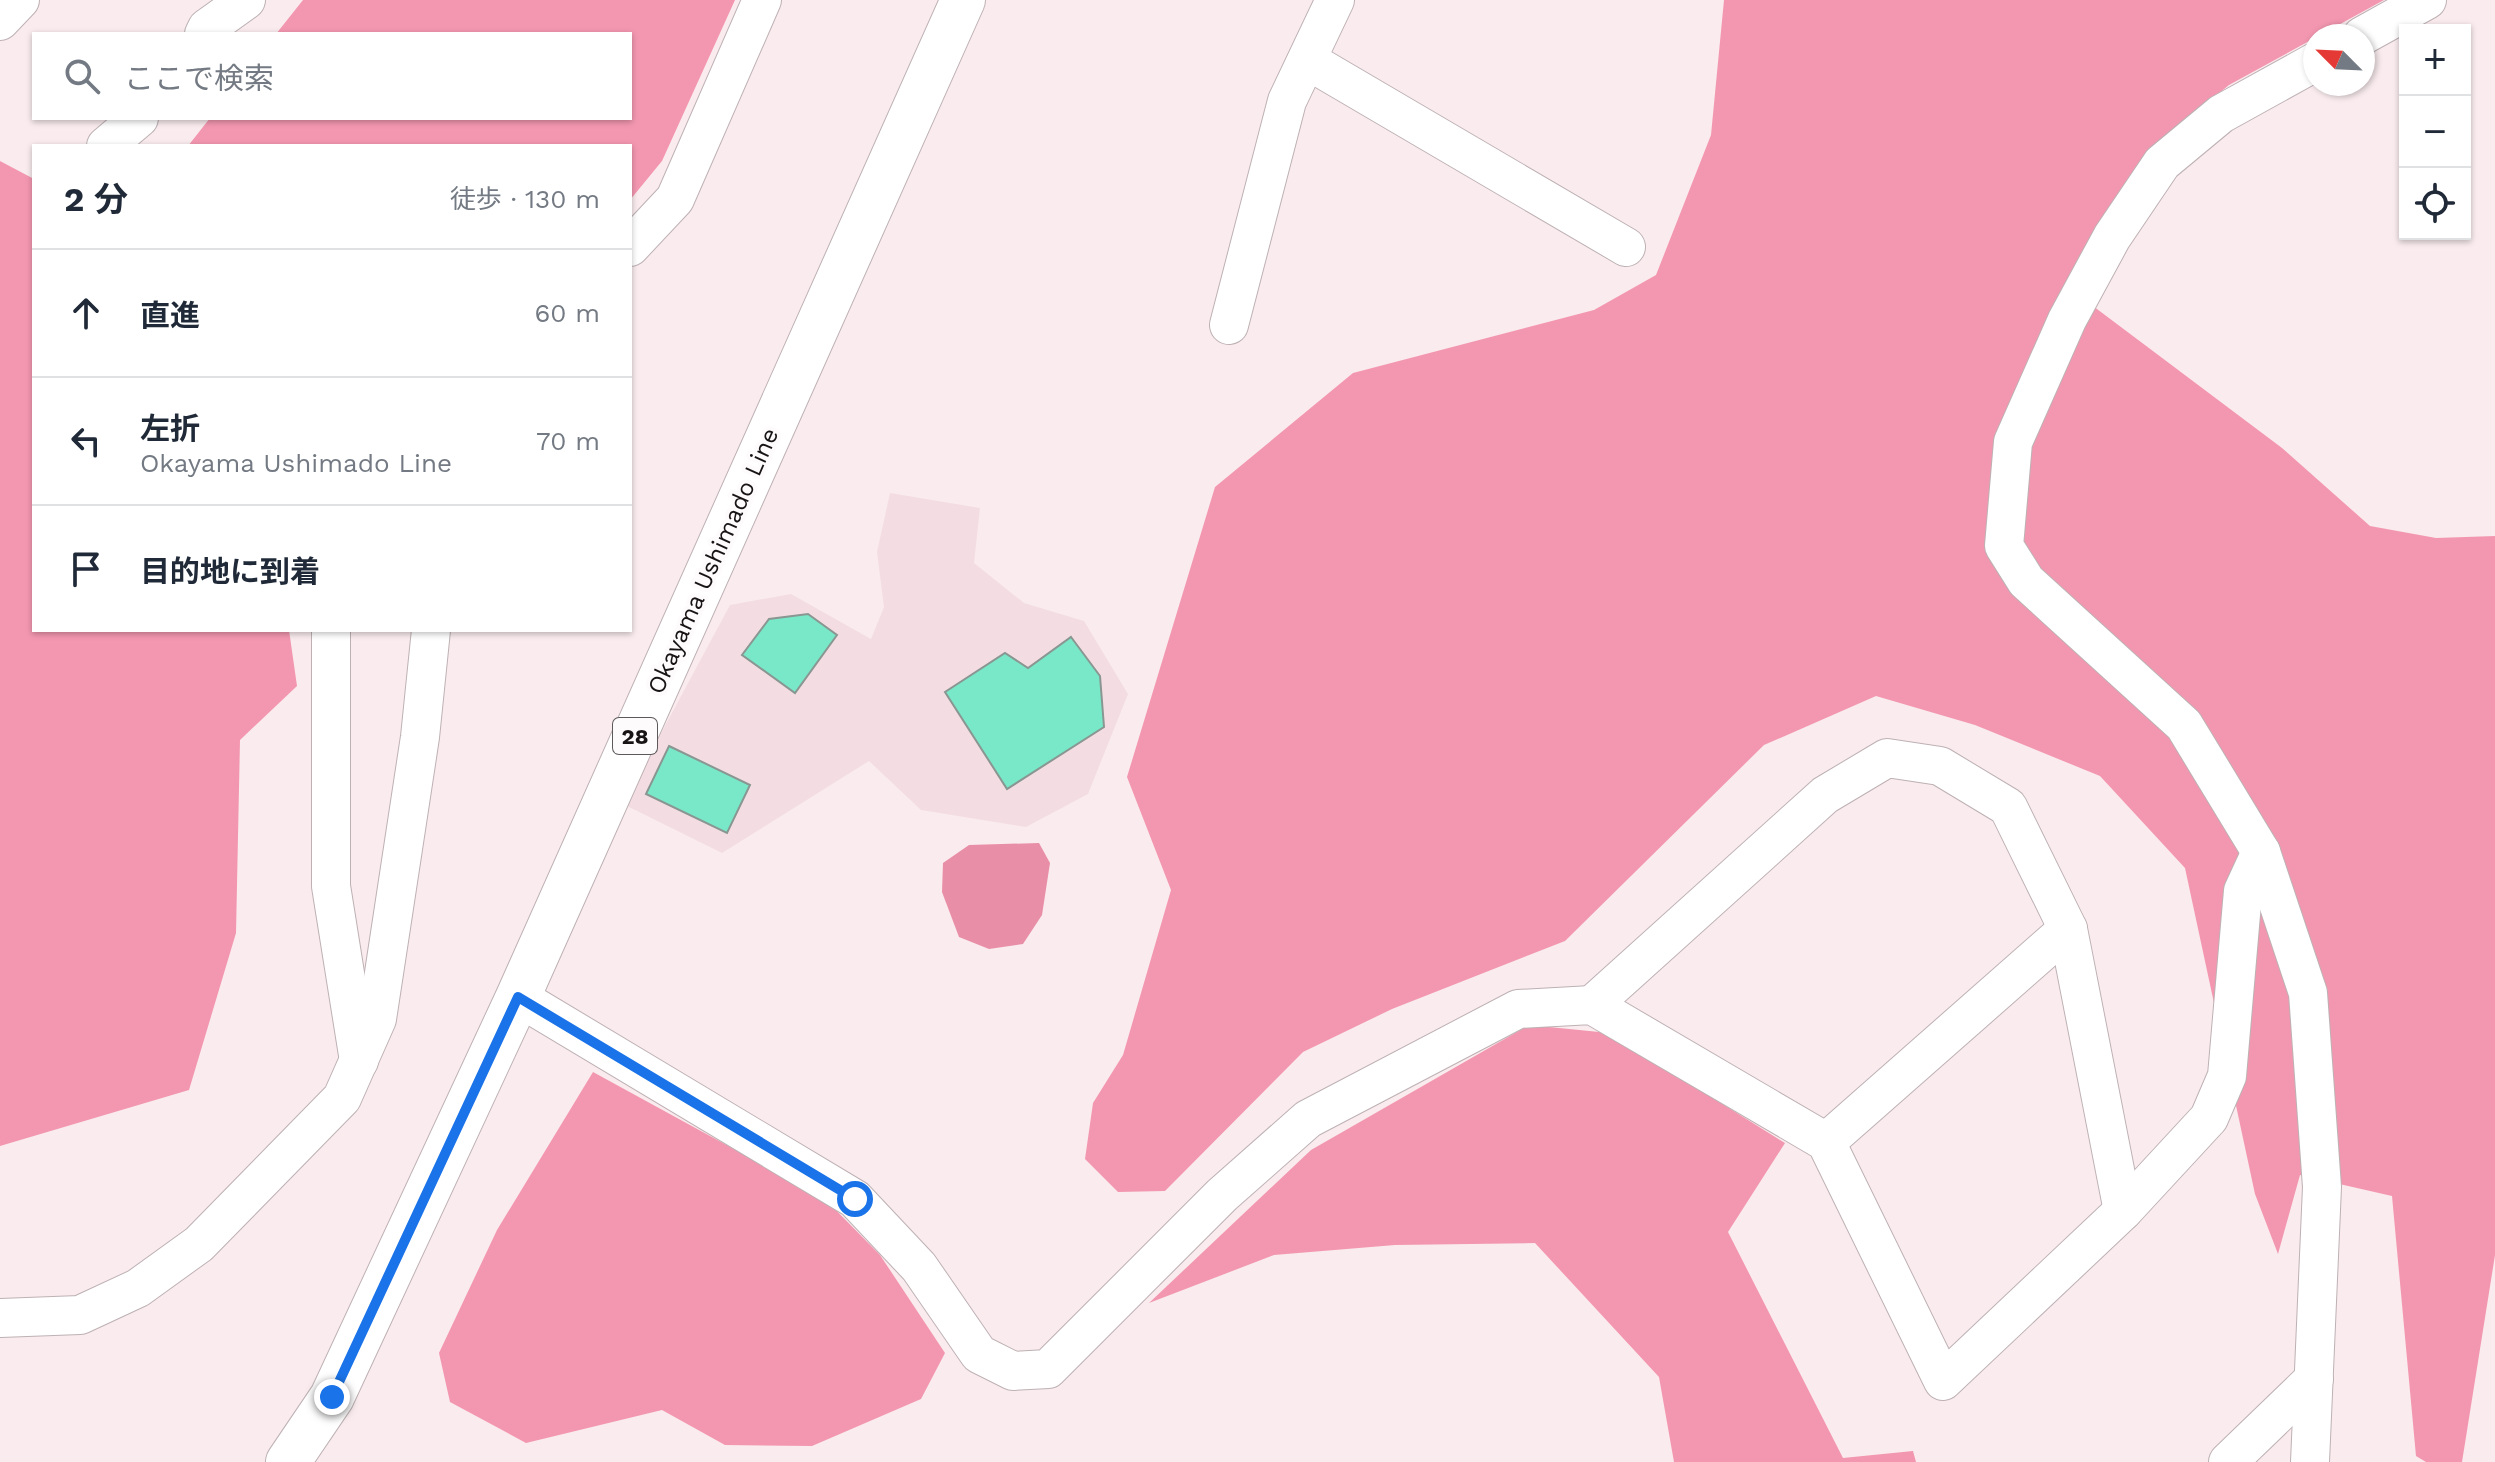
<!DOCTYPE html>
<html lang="ja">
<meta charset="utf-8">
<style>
:root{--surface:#fff;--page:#f2f2f3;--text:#1f2937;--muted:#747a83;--line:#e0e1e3}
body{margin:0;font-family:"Work Sans","Noto Sans JP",sans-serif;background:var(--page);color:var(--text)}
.controls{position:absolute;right:24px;top:24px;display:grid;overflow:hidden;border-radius:0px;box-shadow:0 2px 6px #0004}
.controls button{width:72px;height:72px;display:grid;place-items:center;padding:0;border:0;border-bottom:2px solid var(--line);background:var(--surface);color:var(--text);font:40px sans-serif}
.compass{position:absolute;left:2303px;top:24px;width:72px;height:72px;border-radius:50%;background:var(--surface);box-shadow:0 2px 6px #0004;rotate:294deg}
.stop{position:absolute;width:24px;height:24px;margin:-18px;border:6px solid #1a73e8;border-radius:50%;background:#fff}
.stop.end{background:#1a73e8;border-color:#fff;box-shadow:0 2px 8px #0008}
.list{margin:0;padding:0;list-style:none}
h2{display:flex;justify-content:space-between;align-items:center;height:104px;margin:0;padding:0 32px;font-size:34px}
h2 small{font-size:26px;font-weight:400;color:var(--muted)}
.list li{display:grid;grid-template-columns:52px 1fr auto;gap:24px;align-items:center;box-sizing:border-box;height:128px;padding:0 32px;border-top:2px solid var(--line)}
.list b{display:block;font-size:30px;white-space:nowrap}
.list p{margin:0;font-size:26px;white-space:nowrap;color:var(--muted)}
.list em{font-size:26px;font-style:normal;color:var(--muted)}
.icon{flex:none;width:44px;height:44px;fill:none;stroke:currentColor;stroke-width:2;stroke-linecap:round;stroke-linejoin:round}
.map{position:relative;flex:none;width:2495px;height:1462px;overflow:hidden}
.search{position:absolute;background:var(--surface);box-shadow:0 2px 6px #0004;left:32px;top:32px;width:600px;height:88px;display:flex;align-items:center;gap:20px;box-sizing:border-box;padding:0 28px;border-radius:0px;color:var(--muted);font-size:30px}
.panel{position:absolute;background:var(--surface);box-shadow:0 2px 6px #0004;left:32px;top:144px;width:600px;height:488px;border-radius:0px}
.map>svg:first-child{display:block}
</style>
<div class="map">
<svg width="2495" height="1462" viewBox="0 0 2495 1462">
<rect width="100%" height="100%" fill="#f9ebee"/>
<!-- built -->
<polygon fill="#f3dde2" points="890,493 980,508 974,563 1024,603 1084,621 1128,694 1088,794 1026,827 921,810 869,761 722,853 623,804 730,605 791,594 871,639 884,607 877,552"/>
<!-- forest -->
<g fill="#f397b0">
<polygon points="303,0 735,0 662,161 630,200 630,146 188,146 210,118 630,118 630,34 276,34"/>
<polygon points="1724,0 2384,0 2229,85 2152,147 2065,285 2282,448 2370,526 2436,538 2495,536 2495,1255 2462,1462 2426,1462 2416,1456 2392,1196 2300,1175 2278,1254 2255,1194 2185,868 2100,776 1975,725 1876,696 1764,745 1565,941 1392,1009 1303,1052 1165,1191 1118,1192 1085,1159 1093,1103 1123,1055 1171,890 1127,777 1215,487 1353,373 1594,310 1656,275 1711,135"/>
<polygon points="0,161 34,179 34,630 289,630 297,686 240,740 236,933 189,1090 0,1146"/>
<polygon points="1529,1025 1609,1033 1785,1143 1728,1232 1843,1458 1913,1451 1916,1462 1674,1462 1659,1377 1535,1243 1395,1245 1274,1255 1149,1303 1311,1150"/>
<polygon points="593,1072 825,1199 880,1255 945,1353 921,1399 812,1446 725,1445 662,1410 526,1443 450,1402 439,1353 497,1230"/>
</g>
<!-- water -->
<polygon fill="#e98ea7" points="1039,843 1050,863 1042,915 1023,944 989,949 959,937 942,892 943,863 969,845"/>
<!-- building -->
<g fill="#78e8c8" stroke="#899691" stroke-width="2">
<polygon points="808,614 837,635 795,693 742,655 769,619"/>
<polygon points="1071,637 1100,676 1104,727 1007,789 945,692 1005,653 1028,668"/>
<polygon points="669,746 750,785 727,833 646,794"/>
</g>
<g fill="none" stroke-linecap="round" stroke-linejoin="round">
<!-- street casing -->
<g stroke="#beb1b4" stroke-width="40">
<g id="street">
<polyline points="0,21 20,0"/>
<polyline points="204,34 207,28 246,0"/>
<polyline points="2362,36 2427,0"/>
<polyline points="1307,60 1626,247"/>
<polyline points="106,146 139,118"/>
<polyline points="630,247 675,199 762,0"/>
<polyline points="1229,325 1287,101 1335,0"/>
<polyline points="331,630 331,886 359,1061"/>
<polyline points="518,997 855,1199 919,1267 979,1354 1013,1371 1048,1369 1222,1195 1308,1119 1518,1009 1592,1005 1826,1142 1943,1381 2123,1211 2209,1118 2227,1076 2243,891 2261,852"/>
<polyline points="1592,1005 1825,795 1887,758 1940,766 2008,807 2068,929 2123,1211"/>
<polyline points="1826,1142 2068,929"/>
<polyline points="0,1318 80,1315 138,1288 199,1244 342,1098 377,1019 420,737 431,630"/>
<polyline points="2228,1462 2314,1379"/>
<polyline points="2310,1462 2322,1187 2308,993 2261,852 2184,725 2026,581 2004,546 2013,442 2067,320 2112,237 2162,163 2221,114 2315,62"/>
</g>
</g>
<!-- primary casing -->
<g stroke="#beb1b4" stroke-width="46">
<polyline id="primary" points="288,1462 332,1397 518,997 963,0"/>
</g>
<!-- street -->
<use href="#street" stroke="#fff" stroke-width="38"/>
<!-- primary -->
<use href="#primary" stroke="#fff" stroke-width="44"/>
</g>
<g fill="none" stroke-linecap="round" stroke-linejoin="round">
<!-- route -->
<polyline stroke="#1a73e8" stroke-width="10" points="332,1397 518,997 855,1199"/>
</g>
<g text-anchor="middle" stroke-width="8" stroke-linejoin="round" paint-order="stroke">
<!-- shield labels -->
<rect fill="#fefbfc" stroke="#5d595a" stroke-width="2" x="613" y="718" width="44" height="36" rx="6"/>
<g font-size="22" font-weight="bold" fill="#181415">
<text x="635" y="744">28</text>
</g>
<!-- street labels -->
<g font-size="24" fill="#181415" stroke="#fefbfc">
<text transform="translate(713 561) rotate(-66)" y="8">Okayama Ushimado Line</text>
</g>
</g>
</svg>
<div class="controls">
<button>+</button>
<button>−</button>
<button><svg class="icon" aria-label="locate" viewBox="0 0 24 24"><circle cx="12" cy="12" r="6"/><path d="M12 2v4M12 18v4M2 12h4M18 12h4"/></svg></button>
</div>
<svg class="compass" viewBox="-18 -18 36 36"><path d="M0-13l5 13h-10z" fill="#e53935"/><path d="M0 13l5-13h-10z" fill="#747a83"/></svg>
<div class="stop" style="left:855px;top:1199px"></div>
<div class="stop end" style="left:332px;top:1397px"></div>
<div class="search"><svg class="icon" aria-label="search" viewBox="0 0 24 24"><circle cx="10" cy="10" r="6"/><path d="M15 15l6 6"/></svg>ここで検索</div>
<section class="panel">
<h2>2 分<small>徒歩 · 130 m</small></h2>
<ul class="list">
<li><svg class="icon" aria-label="ahead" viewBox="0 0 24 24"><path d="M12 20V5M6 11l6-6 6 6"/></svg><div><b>直進</b></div><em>60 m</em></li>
<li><svg class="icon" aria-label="left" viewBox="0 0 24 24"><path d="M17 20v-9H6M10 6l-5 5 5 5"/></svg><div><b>左折</b><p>Okayama Ushimado Line</p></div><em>70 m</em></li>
<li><svg class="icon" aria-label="arrive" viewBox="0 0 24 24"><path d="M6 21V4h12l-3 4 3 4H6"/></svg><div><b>目的地に到着</b></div></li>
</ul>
</section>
</div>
